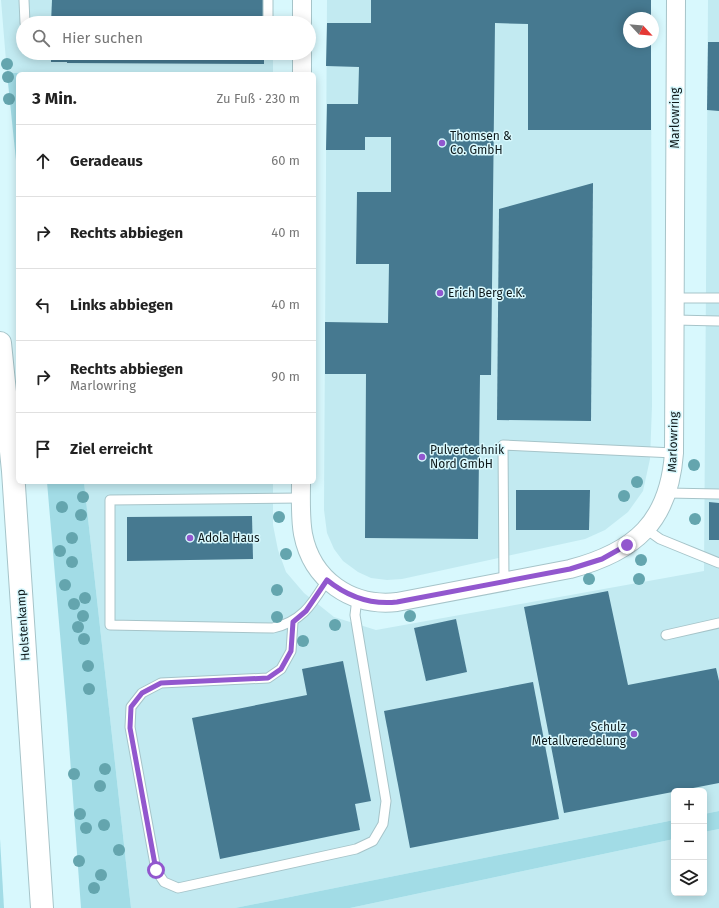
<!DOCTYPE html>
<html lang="de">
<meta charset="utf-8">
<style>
:root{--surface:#fff;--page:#f6f6f6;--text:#222;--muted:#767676;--line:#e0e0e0}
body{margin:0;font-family:"Fira Sans",sans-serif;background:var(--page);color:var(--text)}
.controls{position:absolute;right:12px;bottom:12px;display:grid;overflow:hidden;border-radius:6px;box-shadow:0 2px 10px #0003}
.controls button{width:36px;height:36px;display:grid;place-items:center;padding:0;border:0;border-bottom:1px solid var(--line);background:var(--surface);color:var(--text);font:20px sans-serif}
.compass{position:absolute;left:623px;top:12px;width:36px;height:36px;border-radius:50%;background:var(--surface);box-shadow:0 2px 10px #0003;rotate:116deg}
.stop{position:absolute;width:12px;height:12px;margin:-9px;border:3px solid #9257ce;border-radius:50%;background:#fff}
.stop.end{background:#9257ce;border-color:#fff;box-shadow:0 1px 4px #0008}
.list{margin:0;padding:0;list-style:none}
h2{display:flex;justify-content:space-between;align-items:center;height:52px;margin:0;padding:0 16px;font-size:17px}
h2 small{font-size:13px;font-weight:400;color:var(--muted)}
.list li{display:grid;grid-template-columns:26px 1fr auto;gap:12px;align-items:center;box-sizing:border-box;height:72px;padding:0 16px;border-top:1px solid var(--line)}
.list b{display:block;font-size:15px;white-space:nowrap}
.list p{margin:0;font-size:13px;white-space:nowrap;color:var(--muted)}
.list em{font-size:13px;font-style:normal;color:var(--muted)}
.icon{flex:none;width:22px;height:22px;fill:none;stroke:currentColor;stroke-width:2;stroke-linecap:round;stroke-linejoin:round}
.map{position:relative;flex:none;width:719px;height:908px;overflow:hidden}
.search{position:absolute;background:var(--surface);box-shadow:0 2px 10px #0003;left:16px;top:16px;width:300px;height:44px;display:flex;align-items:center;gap:10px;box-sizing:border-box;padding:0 14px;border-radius:22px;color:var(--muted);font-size:15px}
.panel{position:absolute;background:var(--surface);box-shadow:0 2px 10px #0003;left:16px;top:72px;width:300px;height:412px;border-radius:6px}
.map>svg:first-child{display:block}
</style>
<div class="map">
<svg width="719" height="908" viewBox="0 0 719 908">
<rect width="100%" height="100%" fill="#d8f8fd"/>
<!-- built -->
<g fill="#c2eaf1">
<polygon points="1,0 273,0 273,23 23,23 23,53 273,53 273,74 7,73"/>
<polygon points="327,0 651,0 651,18 629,18 629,42 651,42 652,406 650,459 643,491 628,512 605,530 585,539 402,579 387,580 371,578 358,572 343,561 334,549 327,533 324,510"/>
<polygon points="708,0 719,0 719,811 704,814 704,791 674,791 674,820 235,908 131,908 84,482 273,482 273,525 278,550 286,572 304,593 334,617 376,630 704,571"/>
<polygon points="719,829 719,908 350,908 674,839 674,893 704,893 704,832"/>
</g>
<!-- green -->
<g fill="#a2dce6">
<polygon points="7,73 25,73 25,74 18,74 18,180"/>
<polygon points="47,482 84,482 131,908 81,908 67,716"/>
<polygon points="719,811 719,829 704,832 704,814"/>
<polygon points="674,820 674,839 350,908 235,908"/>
<polygon points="0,839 4,908 0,908"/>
</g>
<!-- building -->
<g fill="#467990">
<polygon points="52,0 264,0 264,23 51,23"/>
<polygon points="371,0 651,0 651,18 629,18 629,42 651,42 651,130 528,130 528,24 495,23 491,375 480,375 478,539 365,538 366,374 325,374 325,322 388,323 389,264 356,264 357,192 391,192 391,137 365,137 365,150 326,150 327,104 358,104 359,67 326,66 327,23 371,23"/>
<polygon points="708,42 719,42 719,111 707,110"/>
<polygon points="51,53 264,53 264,64 67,63 67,62 51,62"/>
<polygon points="593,183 591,421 497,420 499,209"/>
<polygon points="516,490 590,490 589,530 516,530"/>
<polygon points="709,502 719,503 719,540 709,540"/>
<polygon points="252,516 253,559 127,561 127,517"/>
<polygon points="608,591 628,685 716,668 719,681 719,783 564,813 524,607"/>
<polygon points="456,619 467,672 426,681 414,628"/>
<polygon points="343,661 371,801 355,804 360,830 220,859 192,718 307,695 302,669"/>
<polygon points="533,682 559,819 410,848 384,711"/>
</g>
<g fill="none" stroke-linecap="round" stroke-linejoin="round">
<!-- service casing -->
<g stroke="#a6c4c9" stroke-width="11">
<g id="service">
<polyline points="24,0 25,23"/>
<polyline points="268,23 268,0"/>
<polyline points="675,298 719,298"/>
<polyline points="675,320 719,321"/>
<polyline points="667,493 719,494"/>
<path d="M301,498L110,500V625L273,628C303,621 312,604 327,580"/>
<polyline points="646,529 660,539 719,563"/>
<polyline points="504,581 503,445 674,453"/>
<polyline points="293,622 291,651 281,669 268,678 161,683 142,693 131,707 130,727 156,870 164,882 178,888 356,849 373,841 383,824 386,801 355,615 357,598"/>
<polyline points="666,635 719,623"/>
</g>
</g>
<!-- minor casing -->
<g stroke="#a6c4c9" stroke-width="20">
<g id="minor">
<polyline points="302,23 302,0"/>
<polyline points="302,74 302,53"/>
<path d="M301,482C301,499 300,517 303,534C312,580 351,607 397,602L570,569C635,552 669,522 674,453L676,0"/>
</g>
</g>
<!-- secondary casing -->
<g stroke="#a6c4c9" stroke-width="24">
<polyline id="secondary" points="0,343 13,471 42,908"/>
</g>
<!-- service -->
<use href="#service" stroke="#fff" stroke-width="9"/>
<!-- minor -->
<use href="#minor" stroke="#fff" stroke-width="18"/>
<!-- secondary -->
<use href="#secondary" stroke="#fff" stroke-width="22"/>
</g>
<!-- trees -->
<g fill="#64a5ae">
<circle cx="7" cy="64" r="6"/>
<circle cx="8" cy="77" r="6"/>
<circle cx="9" cy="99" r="6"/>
<circle cx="694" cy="465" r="6"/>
<circle cx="637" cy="482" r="6"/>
<circle cx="624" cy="496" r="6"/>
<circle cx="83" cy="497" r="6"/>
<circle cx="62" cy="507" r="6"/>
<circle cx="81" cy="515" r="6"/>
<circle cx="279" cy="517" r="6"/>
<circle cx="695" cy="519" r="6"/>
<circle cx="72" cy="538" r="6"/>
<circle cx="60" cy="551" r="6"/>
<circle cx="286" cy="554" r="6"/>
<circle cx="641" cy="560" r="6"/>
<circle cx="72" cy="562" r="6"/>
<circle cx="589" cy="579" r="6"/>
<circle cx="639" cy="579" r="6"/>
<circle cx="65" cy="585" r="6"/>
<circle cx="277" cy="590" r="6"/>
<circle cx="85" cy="598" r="6"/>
<circle cx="74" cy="604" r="6"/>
<circle cx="83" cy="616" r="6"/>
<circle cx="410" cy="616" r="6"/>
<circle cx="277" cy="617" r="6"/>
<circle cx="335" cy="625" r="6"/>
<circle cx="78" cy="627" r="6"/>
<circle cx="84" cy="639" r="6"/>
<circle cx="303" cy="641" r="6"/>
<circle cx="88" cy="666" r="6"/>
<circle cx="89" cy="689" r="6"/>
<circle cx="105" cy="769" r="6"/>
<circle cx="74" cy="774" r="6"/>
<circle cx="100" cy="786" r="6"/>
<circle cx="80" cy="814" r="6"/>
<circle cx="104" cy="825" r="6"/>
<circle cx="86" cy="828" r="6"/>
<circle cx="119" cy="850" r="6"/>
<circle cx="79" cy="861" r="6"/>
<circle cx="101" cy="875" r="6"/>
<circle cx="94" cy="888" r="6"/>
</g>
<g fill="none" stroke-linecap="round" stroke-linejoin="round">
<!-- route -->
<path stroke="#9257ce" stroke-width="5" d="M156,870L130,728L131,707L142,693L161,683L268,678L281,669L291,651L293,622L306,611L327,580C348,597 370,605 397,602L570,569L602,559L627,545"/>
</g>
<!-- markers -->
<g fill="#9257ce" stroke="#d8f8fd" stroke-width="1.5">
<circle cx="442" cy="143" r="4"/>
<circle cx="440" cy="293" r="4"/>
<circle cx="422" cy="457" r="4"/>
<circle cx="190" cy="538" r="4"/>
<circle cx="634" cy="734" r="4"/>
</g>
<g text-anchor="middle" stroke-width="3" stroke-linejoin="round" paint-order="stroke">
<!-- street labels -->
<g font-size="12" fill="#0e191b" stroke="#d8f8fd">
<text transform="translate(675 118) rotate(-90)" y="4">Marlowring</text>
<text transform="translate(673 442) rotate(-88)" y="4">Marlowring</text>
<text transform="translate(23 625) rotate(-94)" y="4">Holstenkamp</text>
</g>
<!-- poi labels -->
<g font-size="12" fill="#0e191b" stroke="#d8f8fd" text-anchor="start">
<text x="450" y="140">Thomsen &amp;<tspan x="450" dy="14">Co. GmbH</tspan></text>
<text x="448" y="297">Erich Berg e.K.</text>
<text x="430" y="454">Pulvertechnik<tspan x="430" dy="14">Nord GmbH</tspan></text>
<text x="198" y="542">Adola Haus</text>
<text x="626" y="731" text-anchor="end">Schulz<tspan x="626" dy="14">Metallveredelung</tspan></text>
</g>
</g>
</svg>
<div class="controls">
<button>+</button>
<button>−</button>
<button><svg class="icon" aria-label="layers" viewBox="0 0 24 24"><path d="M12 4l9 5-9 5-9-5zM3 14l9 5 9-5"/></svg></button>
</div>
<svg class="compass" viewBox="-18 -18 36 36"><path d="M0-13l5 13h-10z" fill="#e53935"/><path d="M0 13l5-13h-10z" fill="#767676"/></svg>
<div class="stop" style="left:156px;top:870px"></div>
<div class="stop end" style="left:627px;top:545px"></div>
<div class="search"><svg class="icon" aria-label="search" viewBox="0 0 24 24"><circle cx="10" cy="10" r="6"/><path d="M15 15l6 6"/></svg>Hier suchen</div>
<section class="panel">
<h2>3 Min.<small>Zu Fuß · 230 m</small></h2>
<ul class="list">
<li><svg class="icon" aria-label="ahead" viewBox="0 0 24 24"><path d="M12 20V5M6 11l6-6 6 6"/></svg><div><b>Geradeaus</b></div><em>60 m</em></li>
<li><svg class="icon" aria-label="right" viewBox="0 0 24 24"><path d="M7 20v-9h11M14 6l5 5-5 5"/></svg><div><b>Rechts abbiegen</b></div><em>40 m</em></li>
<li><svg class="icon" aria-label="left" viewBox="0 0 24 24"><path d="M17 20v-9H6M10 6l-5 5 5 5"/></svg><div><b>Links abbiegen</b></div><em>40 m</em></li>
<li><svg class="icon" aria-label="right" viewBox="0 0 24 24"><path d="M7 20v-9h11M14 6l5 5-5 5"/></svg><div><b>Rechts abbiegen</b><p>Marlowring</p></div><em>90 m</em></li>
<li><svg class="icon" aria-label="arrive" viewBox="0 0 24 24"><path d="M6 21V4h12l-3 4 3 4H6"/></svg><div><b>Ziel erreicht</b></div></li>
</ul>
</section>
</div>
